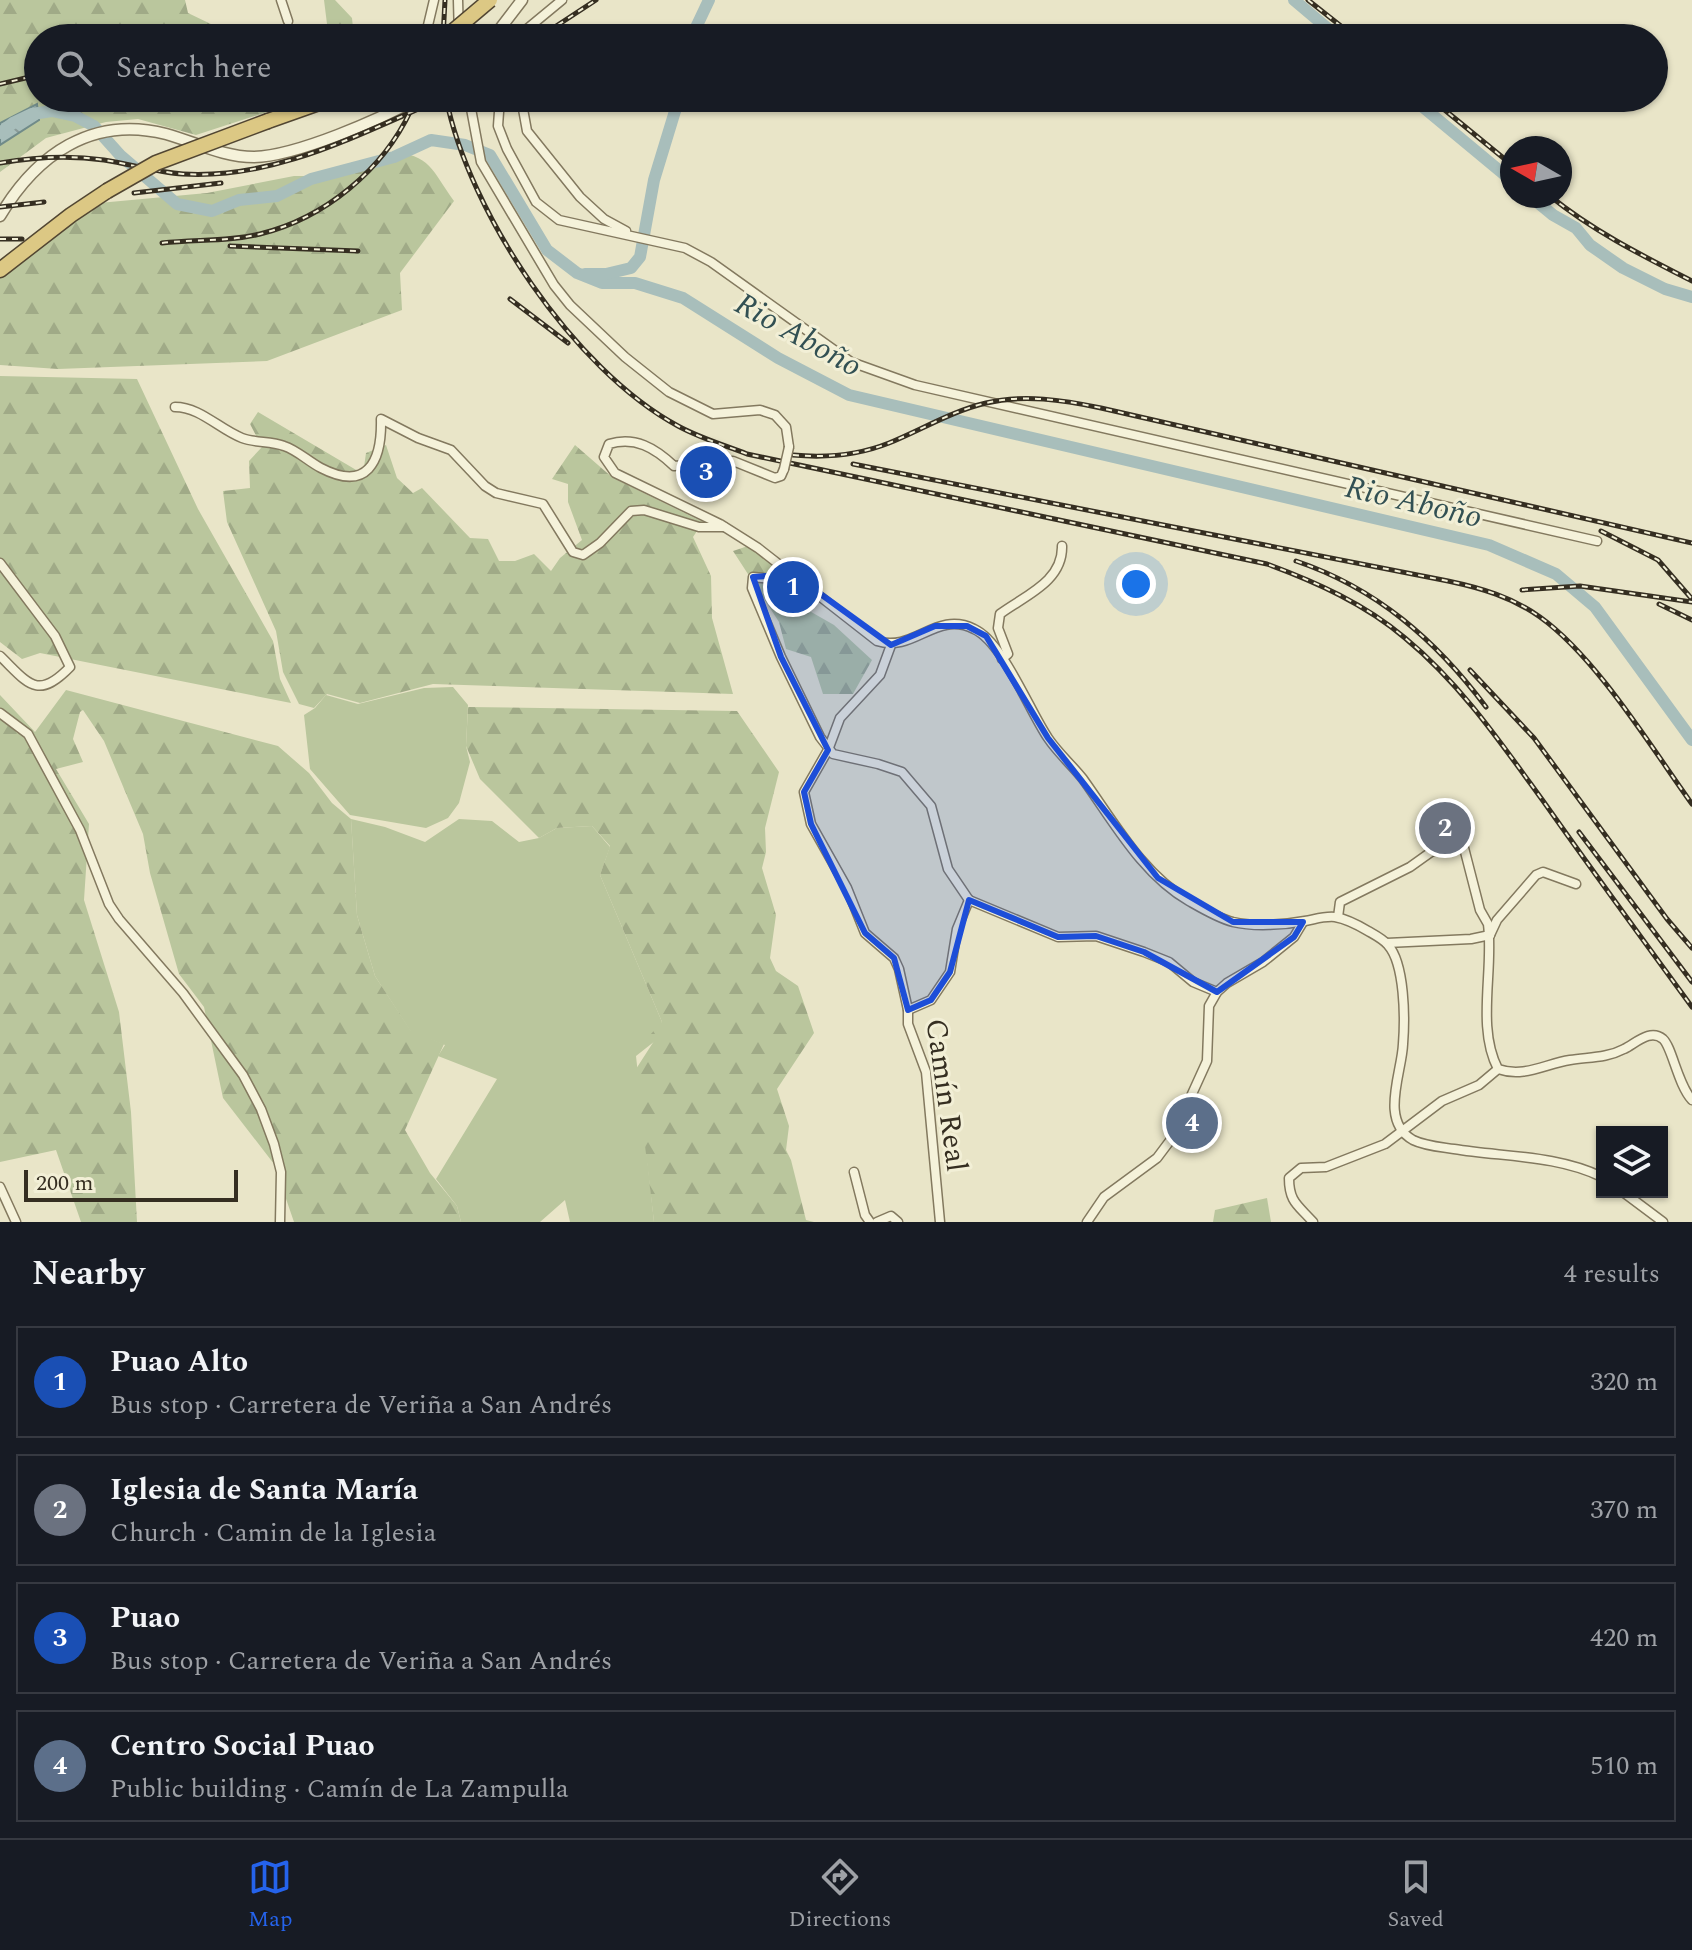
<!DOCTYPE html>
<meta charset="utf-8">
<style>
:root{--surface:#171b24;--page:#20242c;--text:#f1f3f6;--muted:#9ea1a6;--line:#363941;--accent:#2563eb}
body{margin:0;font-family:Spectral,serif;background:var(--page);color:var(--text)}
.controls{position:absolute;right:24px;bottom:24px;display:grid;overflow:hidden;border-radius:0px;box-shadow:0 2px 6px #0004}
.controls button{width:72px;height:72px;display:grid;place-items:center;padding:0;border:0;border-bottom:2px solid var(--line);background:var(--surface);color:var(--text);font:40px sans-serif}
.compass{position:absolute;left:1500px;top:136px;width:72px;height:72px;border-radius:50%;background:var(--surface);box-shadow:0 2px 6px #0004;rotate:279deg}
.scale{position:absolute;left:24px;bottom:20px;width:214px;box-sizing:border-box;padding-left:8px;border:4px solid #352e21;border-top:0;font-size:22px;line-height:28px;white-space:nowrap;color:#352e21;-webkit-text-stroke:6px #f2efd6;paint-order:stroke}
.you{position:absolute;left:1136px;top:584px;width:28px;height:28px;margin:-20px;border:6px solid #fff;border-radius:50%;background:#1a73e8;box-shadow:0 0 0 12px #1a73e833}
.badge{display:grid;place-items:center;width:52px;height:52px;border-radius:50%;background:var(--accent);color:#fff;font-size:26px;font-weight:700}
.pin{position:absolute;translate:-50% -50%;border:4px solid #fff;box-shadow:0 2px 8px #0006}
.list{margin:0;padding:0;list-style:none}
h2{display:flex;justify-content:space-between;align-items:center;height:104px;margin:0;padding:0 32px;font-size:34px}
h2 small{font-size:26px;font-weight:400;color:var(--muted)}
.list li{display:grid;grid-template-columns:52px 1fr auto;gap:24px;align-items:center;box-sizing:border-box;height:112px;margin:0 16px 16px;padding:0 16px;border:2px solid var(--line);border-radius:0px}
.list b{display:block;font-size:30px;white-space:nowrap}
.list p{margin:0;font-size:26px;white-space:nowrap;color:var(--muted)}
.list em{font-size:26px;font-style:normal;color:var(--muted)}
.icon{flex:none;width:44px;height:44px;fill:none;stroke:currentColor;stroke-width:2;stroke-linecap:round;stroke-linejoin:round}
.map{position:relative;flex:none;width:1692px;height:1222px;overflow:hidden}
.search{position:absolute;background:var(--surface);box-shadow:0 2px 6px #0004;left:24px;right:24px;top:24px;height:88px;display:flex;align-items:center;gap:20px;box-sizing:border-box;padding:0 28px;border-radius:44px;color:var(--muted);font-size:30px}
.sheet{height:616px;background:var(--surface)}
nav{display:flex;justify-content:space-around;align-items:center;box-sizing:border-box;height:112px;border-top:2px solid var(--line);background:var(--surface);font-size:22px;color:var(--muted)}
nav a{display:grid;justify-items:center;gap:4px}
nav .on{color:var(--accent)}
.map>svg:first-child{display:block}
</style>
<div class="map">
<svg width="1692" height="1222" viewBox="0 0 1692 1222">
<defs>
<pattern id="forest-firs" width="22" height="20" patternUnits="userSpaceOnUse" patternTransform="scale(2)"><rect width="22" height="20" fill="#bac69d"/><path d="M5 1l3.5 6h-7zM16 11l3.5 6h-7z" fill="#a0aa87"/></pattern>
<pattern id="water-waves" width="16" height="10" patternUnits="userSpaceOnUse" patternTransform="scale(2)"><rect width="16" height="10" fill="#a8bebb"/><path d="M0 5q4-4 8 0t8 0" fill="none" stroke="#8a9b98"/></pattern>
</defs>
<rect width="100%" height="100%" fill="#e9e5c8"/>
<!-- grass -->
<g fill="#bac69d">
<polygon points="453,687 468,705 466,746 470,762 459,803 448,818 426,828 350,815 310,769 304,715 315,708 326,695 358,704 424,688"/>
<polygon points="351,819 385,827 425,842 459,819 492,821 519,842 539,838 557,828 592,826 610,847 600,875 662,1022 655,1041 636,1056 654,1222 570,1222 565,1200 540,1222 461,1222 457,1206 436,1179 497,1079 438,1056 445,1045 411,1032 375,976 357,915"/>
</g>
<!-- forest -->
<g fill="url(#forest-firs)">
<polygon points="0,0 185,0 188,13 240,38 38,38 38,98 310,98 196,135 138,119 106,122 46,138 0,172"/>
<polygon points="324,0 335,0 352,18 354,38 311,38 324,32 327,24"/>
<path d="M390,152C431,154 432,171 454,201L400,273L402,310L267,361L58,369L0,365V278L99,203L207,193L294,176H340Z"/>
<polygon points="0,376 137,379 198,509 273,641 280,679 291,703 40,653 22,659 0,642"/>
<polygon points="258,412 363,474 366,453 386,445 397,478 413,493 422,488 470,538 488,539 499,561 515,561 534,554 551,571 560,558 582,540 568,502 568,484 552,479 575,445 613,478 703,522 693,537 711,576 712,618 733,694 433,684 360,703 327,694 314,708 299,704 283,672 276,631 227,522 223,491 250,488 249,461 262,447 250,424"/>
<polygon points="748,546 800,585 808,597 806,609 834,625 872,660 853,694 823,694 811,657 786,649 779,622 733,551"/>
<polygon points="66,690 278,746 309,773 332,803 351,819 357,915 375,976 411,1031 444,1044 405,1130 430,1173 457,1206 461,1222 294,1222 274,1164 223,1098 204,1007 179,974 150,873 143,834 104,741 83,710 80,712 73,739 83,762 56,769 89,824 84,900 119,1012 131,1112 137,1222 81,1222 56,1150 0,1162 0,695 35,732"/>
<polygon points="468,707 737,711 779,772 765,828 766,852 762,868 776,915 770,958 776,971 798,986 814,1033 777,1089 789,1126 786,1150 791,1160 806,1220 814,1222 654,1222 636,1069 654,1041 650,1035 662,1022 600,875 610,846 592,826 557,828 539,838 480,779 466,746"/>
<polygon points="1267,1198 1271,1222 1213,1222 1215,1210"/>
</g>
<!-- water -->
<polygon fill="url(#water-waves)" stroke="#708b89" stroke-width="2" points="37,104 39,120 0,145 0,123"/>
<g fill="none" stroke-linecap="round" stroke-linejoin="round">
<!-- river -->
<g stroke="#a8bebb" stroke-width="12">
<polyline points="1294,0 1339,38"/>
<polyline points="691,38 709,0"/>
<polyline points="1412,98 1512,181"/>
<polyline points="0,133 13,123 32,114 52,111 75,116 94,126 120,155 177,204 212,211 239,200 277,196 311,179 394,157 431,140 465,145 490,155 547,250 577,273 602,283 635,283 683,298 778,358 849,395 1489,545 1556,574 1595,607 1692,740"/>
<polyline points="1530,196 1553,215 1576,228 1590,245 1623,268 1665,289 1692,297"/>
<polyline points="585,274 606,274 631,268 640,257 654,180 679,98"/>
</g>
<!-- minor casing -->
<g stroke="#83795f" stroke-width="11">
<g id="minor">
<polyline points="281,0 288,21"/>
<polyline points="458,0 459,38"/>
<polyline points="425,38 434,0"/>
<polyline points="516,38 562,0"/>
<polyline points="469,98 481,162 554,285 570,305 625,357 669,392 713,414 760,410 775,415 786,427 789,447"/>
<polyline points="500,98 498,126 507,149 536,202 559,220 685,248 711,262 851,362 915,385 1597,541"/>
<polyline points="521,98 527,131 580,197 604,219 626,231"/>
<path d="M175,407C200,407 219,429 242,438C255,443 271,441 284,446C297,450 309,462 321,468C367,492 382,462 381,419L418,438L451,450L485,486L496,493L543,504L573,552L583,555L600,543L631,511L644,510L699,527H724"/>
<path d="M784,469L781,476L775,478L733,461L674,466C655,448 635,436 609,444L604,457L615,473L720,524L758,548L877,641C914,653 936,610 974,629C1003,642 1029,710 1048,738C1058,753 1072,765 1083,779C1114,822 1142,874 1189,901C1203,909 1218,918 1233,922C1254,927 1284,925 1305,921C1316,919 1324,916 1335,917C1347,919 1358,925 1368,931C1375,935 1383,939 1388,945C1405,964 1405,1019 1403,1044C1402,1073 1379,1121 1413,1140C1425,1146 1441,1147 1454,1149C1503,1157 1557,1155 1602,1177"/>
<path d="M0,563L55,636L70,667C37,701 28,683 0,656"/>
<polyline points="793,574 782,580 753,577 752,588 781,657 820,737 833,754 878,764 902,772 931,806 948,869 969,900"/>
<polyline points="891,645 880,675 840,718 828,750 804,792 811,824 847,888 865,933 894,958 899,969 908,1010 908,1024 926,1072 940,1222"/>
<path d="M1002,659L1008,654L998,628L1000,614C1024,596 1063,582 1062,546"/>
<polyline points="0,713 28,734 80,830 109,904 119,919 183,993 243,1075 261,1109 274,1144 281,1172 280,1222"/>
<polyline points="969,900 1058,937 1096,936 1144,952 1169,962 1193,982 1217,992"/>
<path d="M1338,917L1340,902L1410,867L1431,852L1462,840L1480,910L1488,924C1494,970 1476,1027 1498,1069C1524,1078 1545,1064 1570,1060C1589,1057 1607,1058 1624,1049C1635,1044 1650,1028 1663,1039C1672,1047 1678,1085 1692,1100"/>
<polyline points="1490,935 1497,920 1536,875 1543,872 1576,884"/>
<polyline points="1387,943 1471,939 1490,935"/>
<polyline points="908,1010 931,1000 950,972 957,929 969,900"/>
<polyline points="854,1172 865,1215 870,1222"/>
<polyline points="0,1187 16,1222"/>
<polyline points="1623,1192 1663,1222"/>
<polyline points="877,1222 891,1216 898,1222"/>
<polyline points="1087,1222 1104,1197 1157,1158 1172,1138 1207,1061 1209,1006 1217,992 1227,983 1263,962 1294,937 1303,922"/>
<path d="M1313,1222C1298,1205 1289,1202 1289,1178L1301,1168L1326,1167L1385,1144L1442,1101L1479,1085L1498,1069"/>
</g>
</g>
<!-- tertiary casing -->
<g stroke="#83795f" stroke-width="13">
<g id="tertiary">
<polyline points="493,38 522,0"/>
<path d="M0,216C36,155 92,115 166,134C195,142 223,157 254,157C297,156 380,119 419,98"/>
</g>
</g>
<!-- trunk casing -->
<g stroke="#524632" stroke-width="17">
<g id="trunk">
<polyline points="268,121 333,98"/>
<polyline points="0,270 71,215 107,191"/>
</g>
</g>
<!-- minor -->
<use href="#minor" stroke="#f5f2da" stroke-width="8"/>
<!-- tertiary -->
<use href="#tertiary" stroke="#f5f2da" stroke-width="10"/>
<!-- trunk -->
<use href="#trunk" stroke="#dcc884" stroke-width="14"/>
<!-- rail casing -->
<g stroke="#352e21" stroke-width="5">
<g id="rail">
<polyline points="1308,0 1356,38"/>
<polyline points="443,38 445,0"/>
<polyline points="538,38 596,0"/>
<polyline points="0,84 38,75"/>
<path d="M446,98C469,213 574,370 678,426C700,438 724,445 747,454L1267,564C1316,582 1365,604 1405,638C1462,685 1503,746 1546,805C1594,873 1643,940 1692,1007"/>
<polyline points="1430,98 1512,165"/>
<path d="M0,163C34,157 70,155 104,160C130,164 156,172 183,174C269,179 345,141 423,107"/>
<polyline points="134,193 221,183"/>
<path d="M1550,196C1593,231 1643,256 1692,281"/>
<polyline points="0,207 44,202"/>
<polyline points="0,239 22,239"/>
<path d="M162,243C195,239 228,242 260,234C325,218 383,170 411,110"/>
<polyline points="230,246 358,251"/>
<polyline points="510,299 568,343"/>
<path d="M793,455C825,458 859,455 889,443C921,430 952,411 986,403C1024,394 1063,400 1101,408L1692,543"/>
<path d="M853,464L1448,581C1481,588 1512,597 1540,617C1596,657 1651,747 1692,804"/>
<polyline points="1601,531 1658,560 1692,599"/>
<path d="M1296,561C1376,588 1436,640 1486,707"/>
<polyline points="1522,590 1580,586 1692,602"/>
<polyline points="1659,604 1692,620"/>
<polyline points="1470,670 1534,738 1667,919 1692,948"/>
<polyline points="1579,832 1692,982"/>
</g>
</g>
<!-- rail -->
<use href="#rail" stroke="#f2efd6" stroke-width="2" stroke-dasharray="6" stroke-linecap="butt"/>
<!-- minor-bridge casing -->
<g stroke="#83795f" stroke-width="11" stroke-linecap="butt">
<polyline id="minor-bridge" points="784,469 789,447"/>
</g>
<!-- trunk-bridge casing -->
<g stroke="#524632" stroke-width="17" stroke-linecap="butt">
<g id="trunk-bridge">
<polyline points="445,38 490,0"/>
<polyline points="107,191 156,163 268,121"/>
</g>
</g>
<!-- minor-bridge -->
<use href="#minor-bridge" stroke="#f5f2da" stroke-width="8"/>
<!-- trunk-bridge -->
<use href="#trunk-bridge" stroke="#dcc884" stroke-width="14"/>
</g>
<!-- marked area -->
<path fill="#1d4ed8" fill-opacity="0.2" stroke="#1d4ed8" stroke-width="6" stroke-linejoin="round" d="M793,574L891,645L935,626H967L986,636L1048,738L1158,878L1233,922H1303L1294,937L1217,992L1144,952L1096,936L1058,937L969,900L950,972L931,1000L908,1010L894,958L865,933L811,824L804,792L828,750L781,657L753,577Z"/>
<g text-anchor="middle" stroke-width="6" stroke-linejoin="round" paint-order="stroke">
<!-- street labels -->
<g font-size="30" fill="#352e21" stroke="#f2efd6">
<text transform="translate(947 1095) rotate(82)" y="10">Camín Real</text>
</g>
<!-- water labels -->
<g font-size="32" font-style="italic" fill="#325053" stroke="#f2efd6">
<text transform="translate(799 334) rotate(29)" y="11">Rio Aboño</text>
<text transform="translate(1414 501) rotate(13)" y="11">Rio Aboño</text>
</g>
</g>
</svg>
<div class="controls">
<button><svg class="icon" aria-label="layers" viewBox="0 0 24 24"><path d="M12 4l9 5-9 5-9-5zM3 14l9 5 9-5"/></svg></button>
</div>
<svg class="compass" viewBox="-18 -18 36 36"><path d="M0-13l5 13h-10z" fill="#e53935"/><path d="M0 13l5-13h-10z" fill="#9ea1a6"/></svg>
<div class="scale">200 m</div>
<div class="you"></div>
<div class="pin badge" style="left:793px;top:587px;background:#1a4fb4">1</div>
<div class="pin badge" style="left:1445px;top:828px;background:#6b7280">2</div>
<div class="pin badge" style="left:706px;top:472px;background:#1a4fb4">3</div>
<div class="pin badge" style="left:1192px;top:1123px;background:#5c6f8a">4</div>
<div class="search"><svg class="icon" aria-label="search" viewBox="0 0 24 24"><circle cx="10" cy="10" r="6"/><path d="M15 15l6 6"/></svg>Search here</div>
</div>
<section class="sheet">
<h2>Nearby<small>4 results</small></h2>
<ul class="list">
<li><span class="badge" style="background:#1a4fb4">1</span><div><b>Puao Alto</b><p>Bus stop · Carretera de Veriña a San Andrés</p></div><em>320 m</em></li>
<li><span class="badge" style="background:#6b7280">2</span><div><b>Iglesia de Santa María</b><p>Church · Camin de la Iglesia</p></div><em>370 m</em></li>
<li><span class="badge" style="background:#1a4fb4">3</span><div><b>Puao</b><p>Bus stop · Carretera de Veriña a San Andrés</p></div><em>420 m</em></li>
<li><span class="badge" style="background:#5c6f8a">4</span><div><b>Centro Social Puao</b><p>Public building · Camín de La Zampulla</p></div><em>510 m</em></li>
</ul>
</section>
<nav>
<a class="on"><svg class="icon" aria-label="map" viewBox="0 0 24 24"><path d="M3 6l6-2 6 2 6-2v14l-6 2-6-2-6 2zM9 4v14M15 6v14"/></svg>Map</a>
<a><svg class="icon" aria-label="directions" viewBox="0 0 24 24"><path d="M12 3l9 9-9 9-9-9zM9 14v-3h6M13 9l2 2-2 2"/></svg>Directions</a>
<a><svg class="icon" aria-label="saved" viewBox="0 0 24 24"><path d="M7 4h10v16l-5-4-5 4z"/></svg>Saved</a>
</nav>
